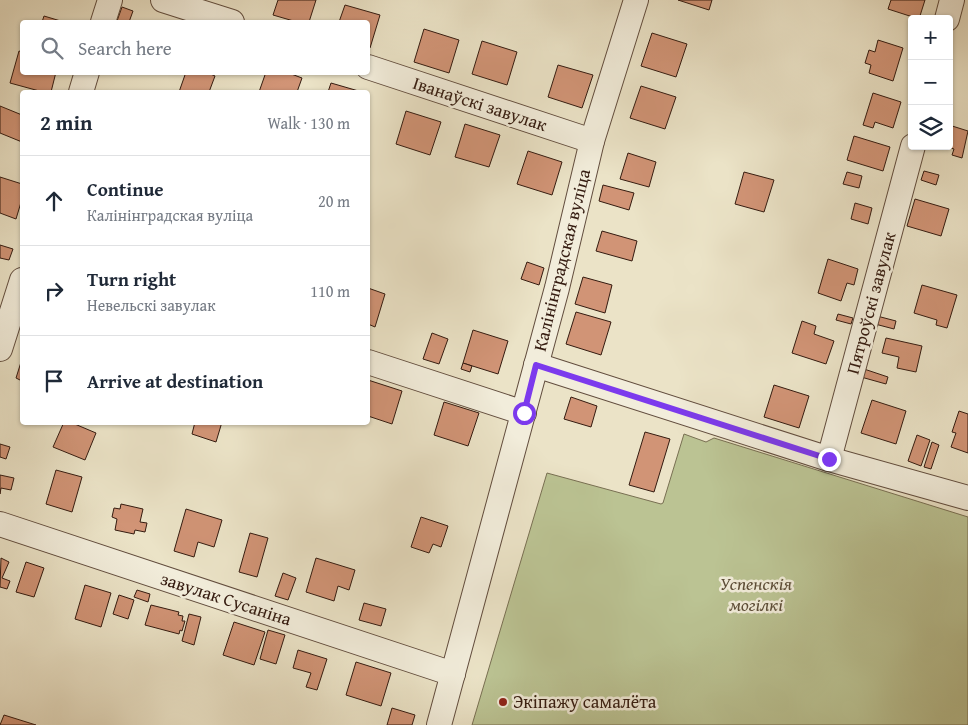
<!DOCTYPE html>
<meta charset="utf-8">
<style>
:root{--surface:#fff;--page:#f6f6f7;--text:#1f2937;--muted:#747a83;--line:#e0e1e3}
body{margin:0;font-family:"Gentium Book Plus",serif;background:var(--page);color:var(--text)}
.controls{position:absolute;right:15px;top:15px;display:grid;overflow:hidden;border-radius:5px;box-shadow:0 1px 4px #0004}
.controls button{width:45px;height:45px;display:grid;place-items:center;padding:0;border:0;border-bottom:1px solid var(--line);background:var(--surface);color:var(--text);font:25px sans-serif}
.stop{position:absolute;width:15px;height:15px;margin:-11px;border:4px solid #7c3aed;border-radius:50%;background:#fff}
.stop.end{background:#7c3aed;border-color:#fff;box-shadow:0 1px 5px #0008}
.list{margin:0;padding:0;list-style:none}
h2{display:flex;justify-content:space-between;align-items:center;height:65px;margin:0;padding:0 20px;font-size:21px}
h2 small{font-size:16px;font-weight:400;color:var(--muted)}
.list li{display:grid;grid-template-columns:32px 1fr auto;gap:15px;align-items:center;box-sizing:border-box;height:90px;padding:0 20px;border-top:1px solid var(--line)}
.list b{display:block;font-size:19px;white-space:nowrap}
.list p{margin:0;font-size:16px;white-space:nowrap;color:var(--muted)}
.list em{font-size:16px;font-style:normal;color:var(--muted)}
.icon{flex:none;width:28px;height:28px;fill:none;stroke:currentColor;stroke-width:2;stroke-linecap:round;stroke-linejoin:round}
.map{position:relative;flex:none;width:968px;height:725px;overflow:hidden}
.search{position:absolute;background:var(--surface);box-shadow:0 1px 4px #0004;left:20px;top:20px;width:350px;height:55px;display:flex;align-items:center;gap:12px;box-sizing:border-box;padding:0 18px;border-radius:5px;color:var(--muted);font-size:19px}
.panel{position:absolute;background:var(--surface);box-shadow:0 1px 4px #0004;left:20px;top:90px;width:350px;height:335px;border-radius:5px}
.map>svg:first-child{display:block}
</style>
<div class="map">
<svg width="968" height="725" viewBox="0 0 968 725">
<rect width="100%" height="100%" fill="#ebe3c7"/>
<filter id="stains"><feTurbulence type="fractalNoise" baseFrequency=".004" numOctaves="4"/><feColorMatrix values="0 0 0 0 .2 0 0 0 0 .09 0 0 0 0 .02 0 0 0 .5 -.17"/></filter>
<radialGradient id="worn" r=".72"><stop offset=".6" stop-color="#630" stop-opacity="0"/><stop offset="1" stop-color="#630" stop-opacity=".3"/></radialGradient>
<!-- green -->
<polygon fill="#bbc393" stroke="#786f52" points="684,434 706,442 714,438 968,517 968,725 472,725 547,473 661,504 663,503"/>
<!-- building -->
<g fill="#d19476" stroke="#341b10">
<polygon points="278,0 316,0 309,22 297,22 273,15"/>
<polygon points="678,0 712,0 709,10"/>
<polygon points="891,0 925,0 919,19 888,9"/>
<polygon points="345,5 380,15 370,48 368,48 368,22 339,22"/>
<polygon points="122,7 133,11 129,22 117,21"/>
<polygon points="44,16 64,22 42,22"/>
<polygon points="424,29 459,40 449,73 414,62"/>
<polygon points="652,33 687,44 676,77 641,66"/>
<polygon points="878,40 903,48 893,81 869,73 871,65 865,63 869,50 875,52"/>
<polygon points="482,41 517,52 507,85 472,74"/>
<polygon points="19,51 22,52 22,72 56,72 51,92 43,92 10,83"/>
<polygon points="558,65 593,75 582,108 548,97"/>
<polygon points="186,72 206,72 215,76 209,92 179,92"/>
<polygon points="266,72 286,72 302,78 297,92 259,92"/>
<polygon points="331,83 362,92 328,92"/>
<polygon points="641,86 676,97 665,129 630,118"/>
<polygon points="873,93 901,102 893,128 875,122 873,128 863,125"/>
<polygon points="0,106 22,115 22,142 0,133"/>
<polygon points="406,111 441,122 430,155 396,144"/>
<polygon points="465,124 500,135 489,167 455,157"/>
<polygon points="949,125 968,131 962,158 952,155 954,149 944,146 949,146"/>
<polygon points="854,136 890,147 883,171 847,160"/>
<polygon points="528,151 562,162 552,195 517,184"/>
<polygon points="628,153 656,162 649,187 620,179"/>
<polygon points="924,171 939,175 936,185 921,180"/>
<polygon points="744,172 774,180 764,212 735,204"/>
<polygon points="847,172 862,176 859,188 843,184"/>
<polygon points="0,177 22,184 22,199 16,219 0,213"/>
<polygon points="603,185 634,193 629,210 599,201"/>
<polygon points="915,199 949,209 941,236 907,226"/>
<polygon points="855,203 872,208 868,224 851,219"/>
<polygon points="602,231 637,241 632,261 596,251"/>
<polygon points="0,245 13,249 9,260 0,258"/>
<polygon points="828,259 858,269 854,285 847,283 841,301 818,293"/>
<polygon points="527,262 544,268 539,285 521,279"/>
<polygon points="583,277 612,285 605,313 575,304"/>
<polygon points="922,285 957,295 947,328 936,325 937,320 914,313"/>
<polygon points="368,288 385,294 375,327 368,324"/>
<polygon points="576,312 611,322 601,355 566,344"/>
<polygon points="838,314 853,318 851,324 836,320"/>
<polygon points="877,316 896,321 894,329 875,324"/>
<polygon points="802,321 816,326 814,334 834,341 826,364 792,353"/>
<polygon points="473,330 508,341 498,374 463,363"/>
<polygon points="432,333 448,339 439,364 423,359"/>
<polygon points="886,338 922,346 916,372 897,368 899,357 882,353"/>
<polygon points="22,359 22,381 16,378"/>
<polygon points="463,363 472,366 470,372 461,369"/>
<polygon points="864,369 888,377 886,384 861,377"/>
<polygon points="368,380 402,391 392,424 368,416"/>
<polygon points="774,385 809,396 799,428 764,417"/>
<polygon points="571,397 597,406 591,427 564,419"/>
<polygon points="872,400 906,411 896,444 861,433"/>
<polygon points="444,402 479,413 468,446 434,435"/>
<polygon points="959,411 968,414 968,453 951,447 956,433 952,432"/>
<polygon points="64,422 70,422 96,433 85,460 53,447"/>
<polygon points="195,422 222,422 216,442 192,434"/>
<polygon points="645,432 670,439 654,492 629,485"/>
<polygon points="917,435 930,440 921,466 908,461"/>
<polygon points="932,442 939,445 931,469 924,467"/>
<polygon points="0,444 10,447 6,459 0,457"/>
<polygon points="56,470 82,477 72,512 46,504"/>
<polygon points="0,475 14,478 11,490 1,488 0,494"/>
<polygon points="121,504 143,509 140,522 147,523 145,532 135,530 134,534 115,530 117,519 112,517 114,508 120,509"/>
<polygon points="186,509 222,520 214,547 198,542 194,557 174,551"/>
<polygon points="421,517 448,526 441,547 433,544 429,553 411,547"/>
<polygon points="250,533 268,538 257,577 239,572"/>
<polygon points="1,558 9,562 2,578 10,581 7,589 0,587"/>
<polygon points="316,558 355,570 349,590 338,586 334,601 306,592"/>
<polygon points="26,562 44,568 34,597 16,592"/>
<polygon points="283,573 296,578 288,600 275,596"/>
<polygon points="85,585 111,593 101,627 75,619"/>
<polygon points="137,590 150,594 148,602 134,597"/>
<polygon points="119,595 134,600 128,619 113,614"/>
<polygon points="364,603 386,609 381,626 359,620"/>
<polygon points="151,605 179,612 178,615 183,616 182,621 185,621 182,631 180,630 179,634 145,625"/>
<polygon points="189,614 201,617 194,645 182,641"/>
<polygon points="234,622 265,632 254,665 223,655"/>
<polygon points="268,630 285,635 276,664 260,659"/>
<polygon points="298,650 327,659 317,690 306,687 311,673 293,668"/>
<polygon points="356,662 391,673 381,706 346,695"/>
<polygon points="392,708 415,715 412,725 387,725"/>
<polygon points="4,715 36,725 0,725"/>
</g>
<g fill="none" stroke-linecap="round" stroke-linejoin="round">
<!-- minor casing -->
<g stroke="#624d3e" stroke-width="26">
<g id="minor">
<polyline points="163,0 232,22"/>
<polyline points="947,19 952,0"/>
<polyline points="103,22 110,0"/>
<polyline points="368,67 592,141"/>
<polyline points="81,92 87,72"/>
<polyline points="0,349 22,280"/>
<polyline points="368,362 524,413"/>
<polyline points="536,365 829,459 968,498"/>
<polyline points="829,459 913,146"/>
<polyline points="0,524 453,674"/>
<polyline points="439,725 557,288 592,141 636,0"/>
</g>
</g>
<!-- minor -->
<use href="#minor" stroke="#f2eddb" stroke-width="24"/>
</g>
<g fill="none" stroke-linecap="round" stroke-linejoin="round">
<!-- route -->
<polyline stroke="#7c3aed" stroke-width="6" points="524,413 536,365 829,459"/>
</g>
<!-- markers -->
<circle fill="#8f2418" stroke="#f2eddb" stroke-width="2" cx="503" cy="702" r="5"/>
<g text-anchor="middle" stroke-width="5" stroke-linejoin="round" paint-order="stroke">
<!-- street labels -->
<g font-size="18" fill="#341b10" stroke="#f2eddb">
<text transform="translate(480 104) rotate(18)" y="6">Іванаўскі завулак</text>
<text transform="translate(562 260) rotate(-76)" y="6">Калінінградская вуліца</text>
<text transform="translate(871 303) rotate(-75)" y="6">Пятроўскі завулак</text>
<text transform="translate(226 599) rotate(18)" y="6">завулак Сусаніна</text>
</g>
<!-- park labels -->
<g font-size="18" font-style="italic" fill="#5c4d37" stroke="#f2eddb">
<text x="756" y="590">Успенскія<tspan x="756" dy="21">могілкі</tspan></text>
</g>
<!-- poi labels -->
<g font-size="18" fill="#341b10" stroke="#f2eddb" text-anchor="start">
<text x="513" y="708">Экіпажу самалёта</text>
</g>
</g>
<rect width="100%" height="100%" filter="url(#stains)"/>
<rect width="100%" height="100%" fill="url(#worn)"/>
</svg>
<div class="controls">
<button>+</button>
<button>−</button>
<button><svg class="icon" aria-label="layers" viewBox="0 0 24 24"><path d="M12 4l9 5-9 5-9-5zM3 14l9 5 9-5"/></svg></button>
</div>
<div class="stop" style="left:524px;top:413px"></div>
<div class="stop end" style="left:829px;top:459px"></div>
<div class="search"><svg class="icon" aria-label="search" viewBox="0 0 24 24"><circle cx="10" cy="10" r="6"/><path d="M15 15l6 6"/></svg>Search here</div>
<section class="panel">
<h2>2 min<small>Walk · 130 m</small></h2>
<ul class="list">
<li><svg class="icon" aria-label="ahead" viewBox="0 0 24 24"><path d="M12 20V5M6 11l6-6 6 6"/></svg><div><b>Continue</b><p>Калінінградская вуліца</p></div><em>20 m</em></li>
<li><svg class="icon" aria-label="right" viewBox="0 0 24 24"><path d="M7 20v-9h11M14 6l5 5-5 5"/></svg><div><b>Turn right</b><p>Невельскі завулак</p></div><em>110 m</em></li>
<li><svg class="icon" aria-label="arrive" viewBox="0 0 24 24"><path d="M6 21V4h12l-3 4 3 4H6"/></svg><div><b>Arrive at destination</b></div></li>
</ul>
</section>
</div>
